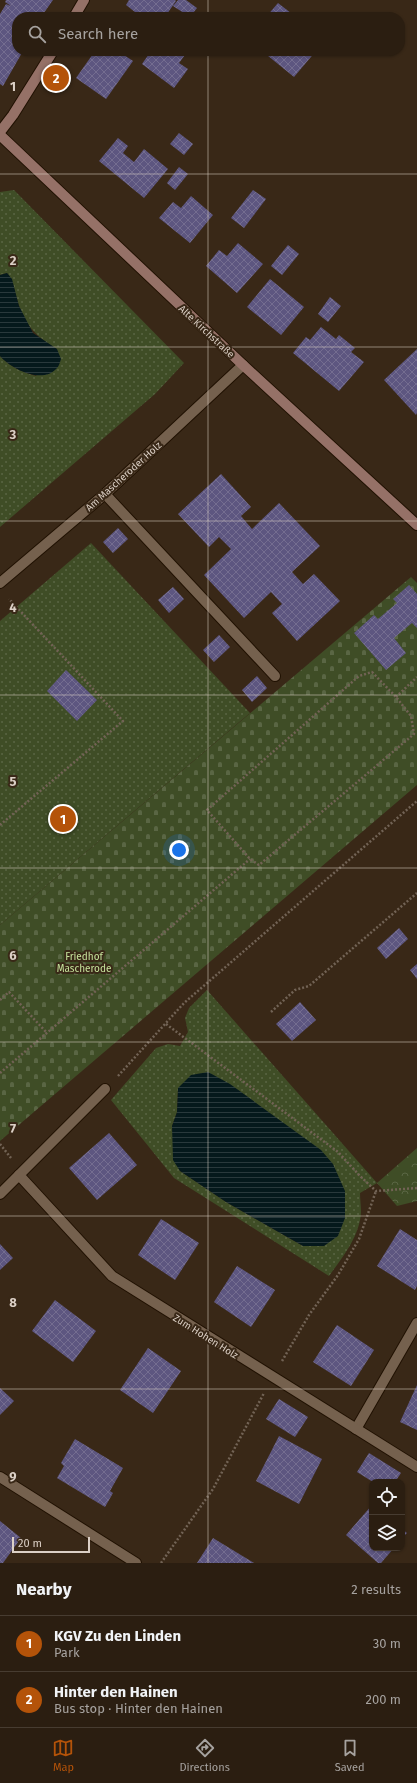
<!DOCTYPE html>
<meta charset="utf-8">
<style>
:root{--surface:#2b1e11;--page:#372b1f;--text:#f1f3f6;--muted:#a6a29f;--line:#473c31;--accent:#b45309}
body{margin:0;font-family:"Fira Sans",sans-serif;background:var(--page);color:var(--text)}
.controls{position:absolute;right:12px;bottom:12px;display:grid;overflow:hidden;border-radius:8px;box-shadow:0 1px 3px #0004}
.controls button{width:36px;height:36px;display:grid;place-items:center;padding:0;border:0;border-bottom:1px solid var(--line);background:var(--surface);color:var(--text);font:20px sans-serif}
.scale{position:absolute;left:12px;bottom:10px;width:78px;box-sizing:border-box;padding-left:4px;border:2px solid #dcd0c6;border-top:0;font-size:11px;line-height:14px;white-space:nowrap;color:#dcd0c6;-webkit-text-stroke:3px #392817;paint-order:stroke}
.you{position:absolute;left:179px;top:850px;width:14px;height:14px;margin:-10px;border:3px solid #fff;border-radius:50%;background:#1a73e8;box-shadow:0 0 0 6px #1a73e833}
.badge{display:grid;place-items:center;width:26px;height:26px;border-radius:50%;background:var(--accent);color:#fff;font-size:13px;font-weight:700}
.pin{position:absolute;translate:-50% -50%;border:2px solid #fff;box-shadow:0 1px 4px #0006}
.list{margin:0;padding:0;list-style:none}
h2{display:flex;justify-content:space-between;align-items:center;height:52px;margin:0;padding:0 16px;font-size:17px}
h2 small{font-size:13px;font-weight:400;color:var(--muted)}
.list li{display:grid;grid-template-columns:26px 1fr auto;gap:12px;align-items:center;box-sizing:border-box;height:56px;padding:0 16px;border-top:1px solid var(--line)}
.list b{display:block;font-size:15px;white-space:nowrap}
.list p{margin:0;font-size:13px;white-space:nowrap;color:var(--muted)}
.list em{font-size:13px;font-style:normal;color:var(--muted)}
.icon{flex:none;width:22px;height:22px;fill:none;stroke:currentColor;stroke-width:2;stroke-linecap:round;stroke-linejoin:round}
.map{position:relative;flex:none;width:417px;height:1563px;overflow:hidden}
.search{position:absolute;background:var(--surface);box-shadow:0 1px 3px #0004;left:12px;right:12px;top:12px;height:44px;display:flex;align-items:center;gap:10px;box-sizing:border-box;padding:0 14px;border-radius:16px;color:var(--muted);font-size:15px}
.sheet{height:164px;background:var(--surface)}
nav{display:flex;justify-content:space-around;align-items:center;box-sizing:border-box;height:56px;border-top:1px solid var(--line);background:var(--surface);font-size:11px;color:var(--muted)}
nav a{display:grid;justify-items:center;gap:2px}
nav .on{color:var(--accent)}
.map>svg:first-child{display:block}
</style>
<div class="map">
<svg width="417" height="1563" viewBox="0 0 417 1563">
<defs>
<pattern id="grass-dots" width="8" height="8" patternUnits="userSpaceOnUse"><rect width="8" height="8" fill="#3f4d26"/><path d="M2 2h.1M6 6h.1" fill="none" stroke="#5a6644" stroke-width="1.8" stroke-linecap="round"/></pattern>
<pattern id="forest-crowns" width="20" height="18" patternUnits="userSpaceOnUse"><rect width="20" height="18" fill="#3f4d26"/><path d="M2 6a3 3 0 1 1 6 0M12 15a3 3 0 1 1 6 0" fill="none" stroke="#5a6644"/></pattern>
<pattern id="cemetery-stones" width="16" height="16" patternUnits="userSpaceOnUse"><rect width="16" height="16" fill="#3f4d26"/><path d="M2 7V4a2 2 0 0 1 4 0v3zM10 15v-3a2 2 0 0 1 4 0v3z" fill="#5a6644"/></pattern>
<pattern id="water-rules" width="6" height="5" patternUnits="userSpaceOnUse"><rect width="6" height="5" fill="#05191c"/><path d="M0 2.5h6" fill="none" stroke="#29393c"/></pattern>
<pattern id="building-cross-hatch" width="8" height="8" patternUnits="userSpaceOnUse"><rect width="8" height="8" fill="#5d5680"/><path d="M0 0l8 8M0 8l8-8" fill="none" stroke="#746d90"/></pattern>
</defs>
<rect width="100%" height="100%" fill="#392817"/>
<!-- grass -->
<g fill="url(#grass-dots)" fill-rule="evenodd">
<path d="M14,190L184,363L155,394L0,527V356C10,367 22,372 36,376L57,349C35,336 24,324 17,299C14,289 13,280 7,273L0,275V192Z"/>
<polygon points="91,543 250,713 0,925 0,621"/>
<path d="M207,990L377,1183L360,1193C360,1199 361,1206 361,1212C360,1236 342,1258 329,1276L174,1178L111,1100L156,1048L168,1044L180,1046L188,1032L185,1018L189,1008ZM178,1088L303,1246L226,1202L180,1171L172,1126L177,1112Z"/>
</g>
<!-- forest -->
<polygon fill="url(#forest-crowns)" points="417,1148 417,1201 397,1206 377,1183"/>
<!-- cemetery -->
<polygon fill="url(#cemetery-stones)" points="411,577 417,583 417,785 0,1141 0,925"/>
<!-- water -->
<g fill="url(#water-rules)">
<path d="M7,273L12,279L19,306L33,333L57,349L61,359C60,362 59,366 57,368C43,385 11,369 0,356V275Z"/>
<polygon points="208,1072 230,1084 321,1150 333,1164 345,1191 345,1218 338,1236 324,1246 303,1246 226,1202 180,1171 173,1160 172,1126 177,1112 178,1088 191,1075"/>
</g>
<!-- building -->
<g fill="url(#building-cross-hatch)">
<polygon points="6,0 53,0 41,17 17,17 17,51 23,51 3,86 0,84 0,14 6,4 11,6 5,2"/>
<polygon points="129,0 175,0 176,1 167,14 171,17 139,17 140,16 126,5"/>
<polygon points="178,0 186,0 197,8 190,17 173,6"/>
<polygon points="278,3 296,17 266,17"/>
<polygon points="95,51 118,51 133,61 106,99 76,78"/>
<polygon points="151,51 188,51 179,63 188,69 174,88 142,64"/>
<polygon points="262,51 316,51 294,77"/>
<polygon points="59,76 64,79 55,93 51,90"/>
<polygon points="179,133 193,144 184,155 170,144"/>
<polygon points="118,138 128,146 123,153 134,162 144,149 168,169 144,198 99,161"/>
<polygon points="179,167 188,174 175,190 167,183"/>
<polygon points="253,190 266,199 244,228 231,218"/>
<polygon points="191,196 213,215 190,243 159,218 173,202 181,208"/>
<polygon points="238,243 263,264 237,293 206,266 219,250 227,256"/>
<polygon points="288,245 299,254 282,275 271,266"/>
<polygon points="270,279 304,307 281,335 247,307"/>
<polygon points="330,297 341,306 328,322 318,314"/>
<polygon points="321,327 336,339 339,335 355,348 351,352 364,362 339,391 293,353 306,337 310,340"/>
<polygon points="417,349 417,413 416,415 384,380"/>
<polygon points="221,474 251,507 241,516 252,529 279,503 320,546 292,572 303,584 314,574 340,601 297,641 272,613 282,604 271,592 244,618 204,575 231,549 219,537 209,547 178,514"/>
<polygon points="118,528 128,539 113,553 103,542"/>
<polygon points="409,585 417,594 417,628 412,623 394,638 406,653 386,670 354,633 374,615 378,619 397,603 393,599"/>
<polygon points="173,587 184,599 169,613 158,600"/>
<polygon points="219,635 230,647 214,662 203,650"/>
<polygon points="66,670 97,700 77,721 47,691"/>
<polygon points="257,676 267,688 252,702 242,690"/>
<polygon points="399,928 408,939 386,959 377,948"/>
<polygon points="417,964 417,979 410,970"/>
<polygon points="300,1002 316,1020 292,1041 276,1024"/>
<polygon points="109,1133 137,1165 97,1200 69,1168"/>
<polygon points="161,1219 199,1243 175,1280 138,1255"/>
<polygon points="400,1229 417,1240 417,1286 415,1290 377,1266"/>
<polygon points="0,1244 13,1258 0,1270"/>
<polygon points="237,1266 275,1290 251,1327 214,1302"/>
<polygon points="55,1300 96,1331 73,1362 32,1331"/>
<polygon points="337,1325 374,1350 351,1386 313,1362"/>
<polygon points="148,1348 181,1371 153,1413 120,1390"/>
<polygon points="417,1385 417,1430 400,1422"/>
<polygon points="0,1388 14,1401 0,1415"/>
<polygon points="279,1399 308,1417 295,1437 266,1419"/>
<polygon points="279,1436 322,1459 299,1504 256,1481"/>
<polygon points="75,1439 123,1468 110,1491 113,1493 105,1507 57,1478 64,1466 61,1463"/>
<polygon points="369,1453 401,1473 395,1482 373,1482 357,1472"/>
<polygon points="372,1505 372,1548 394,1548 381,1563 378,1563 346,1535"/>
<polygon points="0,1521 21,1538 3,1563 0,1563"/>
<polygon points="402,1529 407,1533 402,1538"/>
<polygon points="213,1538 254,1563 197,1563"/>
</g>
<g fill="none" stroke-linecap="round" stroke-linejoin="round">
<!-- lane casing -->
<g stroke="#201102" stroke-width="12">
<g id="lane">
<polyline points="105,494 275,676"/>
<polyline points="356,1429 417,1323"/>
</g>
</g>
<!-- street casing -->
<g stroke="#201102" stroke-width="12">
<g id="street">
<polyline points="0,583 105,494 243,365"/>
<polyline points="19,1175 105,1089"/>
<polyline points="0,1194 19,1175 112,1276 417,1467"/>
<polyline points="0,1477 136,1563"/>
</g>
</g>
<!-- secondary casing -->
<g stroke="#201102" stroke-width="12">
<g id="secondary">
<polyline points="74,17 84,0"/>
<polyline points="0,132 13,115 53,51"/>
<polyline points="0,135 243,365 417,525"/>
</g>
</g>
<!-- path -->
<g stroke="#726355" stroke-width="2.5" stroke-dasharray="2 2" stroke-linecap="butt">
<polygon points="372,672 396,697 411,716 414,734 259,865 250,859 207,810 359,676"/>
<polyline points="396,697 417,677"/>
<polyline points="0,825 123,721 9,599"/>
<polyline points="0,1000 9,992 47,1033"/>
<polyline points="271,1012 295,990 309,986 417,893"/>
<polyline points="166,1024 338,1152 360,1176 376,1191 417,1188"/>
<polyline points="0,1073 250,859"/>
<polyline points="118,1076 184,1003 417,801"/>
<polyline points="0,1144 11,1158"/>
<polyline points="282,1361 309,1315 338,1275 359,1239 376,1191"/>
<polyline points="161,1563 213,1489 264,1393"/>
</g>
<!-- lane -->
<use href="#lane" stroke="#75614e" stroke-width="10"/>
<!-- street -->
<use href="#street" stroke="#75614e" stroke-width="10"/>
<!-- secondary -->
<use href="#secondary" stroke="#957167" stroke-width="10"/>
</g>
<!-- grid -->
<path fill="none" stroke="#dcd0c6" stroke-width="1" stroke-opacity="0.55" d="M208,0V17M208,51V1563M0,174H417M0,347H417M0,521H417M0,695H417M0,868H417M0,1042H417M0,1216H417M0,1389H417"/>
<g text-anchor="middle" stroke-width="4" stroke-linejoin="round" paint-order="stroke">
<!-- street labels -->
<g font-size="10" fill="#dcd0c6" stroke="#392817">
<text transform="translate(207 331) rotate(43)" y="4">Alte Kirchstraße</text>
<text transform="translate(123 476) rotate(-42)" y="4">Am Mascheroder Holz</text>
<text transform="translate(206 1336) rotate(32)" y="4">Zum Hohen Holz</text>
</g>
<!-- park labels -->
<g font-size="10" fill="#c6e29c" stroke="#392817">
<text x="84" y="960">Friedhof<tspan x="84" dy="12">Mascherode</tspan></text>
</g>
</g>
<g font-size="13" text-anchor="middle" font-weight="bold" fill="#dcd0c6" stroke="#392817" stroke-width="4" stroke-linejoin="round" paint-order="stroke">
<text x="13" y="91">1</text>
<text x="13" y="265">2</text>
<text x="13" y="439">3</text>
<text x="13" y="612">4</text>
<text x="13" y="786">5</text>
<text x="13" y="960">6</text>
<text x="13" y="1133">7</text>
<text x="13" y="1307">8</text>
<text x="13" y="1481">9</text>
</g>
</svg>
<div class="controls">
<button><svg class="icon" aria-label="locate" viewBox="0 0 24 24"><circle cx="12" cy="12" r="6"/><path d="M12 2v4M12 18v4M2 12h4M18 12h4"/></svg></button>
<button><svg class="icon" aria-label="layers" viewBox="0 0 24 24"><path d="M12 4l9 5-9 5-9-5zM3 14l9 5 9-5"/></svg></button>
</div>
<div class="scale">20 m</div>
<div class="you"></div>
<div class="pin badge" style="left:63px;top:819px">1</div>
<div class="pin badge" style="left:56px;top:78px">2</div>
<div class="search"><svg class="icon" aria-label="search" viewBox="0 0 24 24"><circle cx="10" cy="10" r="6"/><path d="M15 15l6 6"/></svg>Search here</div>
</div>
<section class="sheet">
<h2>Nearby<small>2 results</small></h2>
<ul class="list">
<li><span class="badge">1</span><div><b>KGV Zu den Linden</b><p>Park</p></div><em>30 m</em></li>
<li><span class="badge">2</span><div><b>Hinter den Hainen</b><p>Bus stop · Hinter den Hainen</p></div><em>200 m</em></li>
</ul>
</section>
<nav>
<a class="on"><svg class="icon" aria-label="map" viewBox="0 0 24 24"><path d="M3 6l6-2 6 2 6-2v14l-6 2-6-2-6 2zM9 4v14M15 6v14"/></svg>Map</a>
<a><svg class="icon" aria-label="directions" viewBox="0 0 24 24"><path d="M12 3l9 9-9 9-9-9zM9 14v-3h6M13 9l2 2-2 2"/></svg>Directions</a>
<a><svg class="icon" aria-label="saved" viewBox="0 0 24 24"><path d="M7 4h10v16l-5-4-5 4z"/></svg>Saved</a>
</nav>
